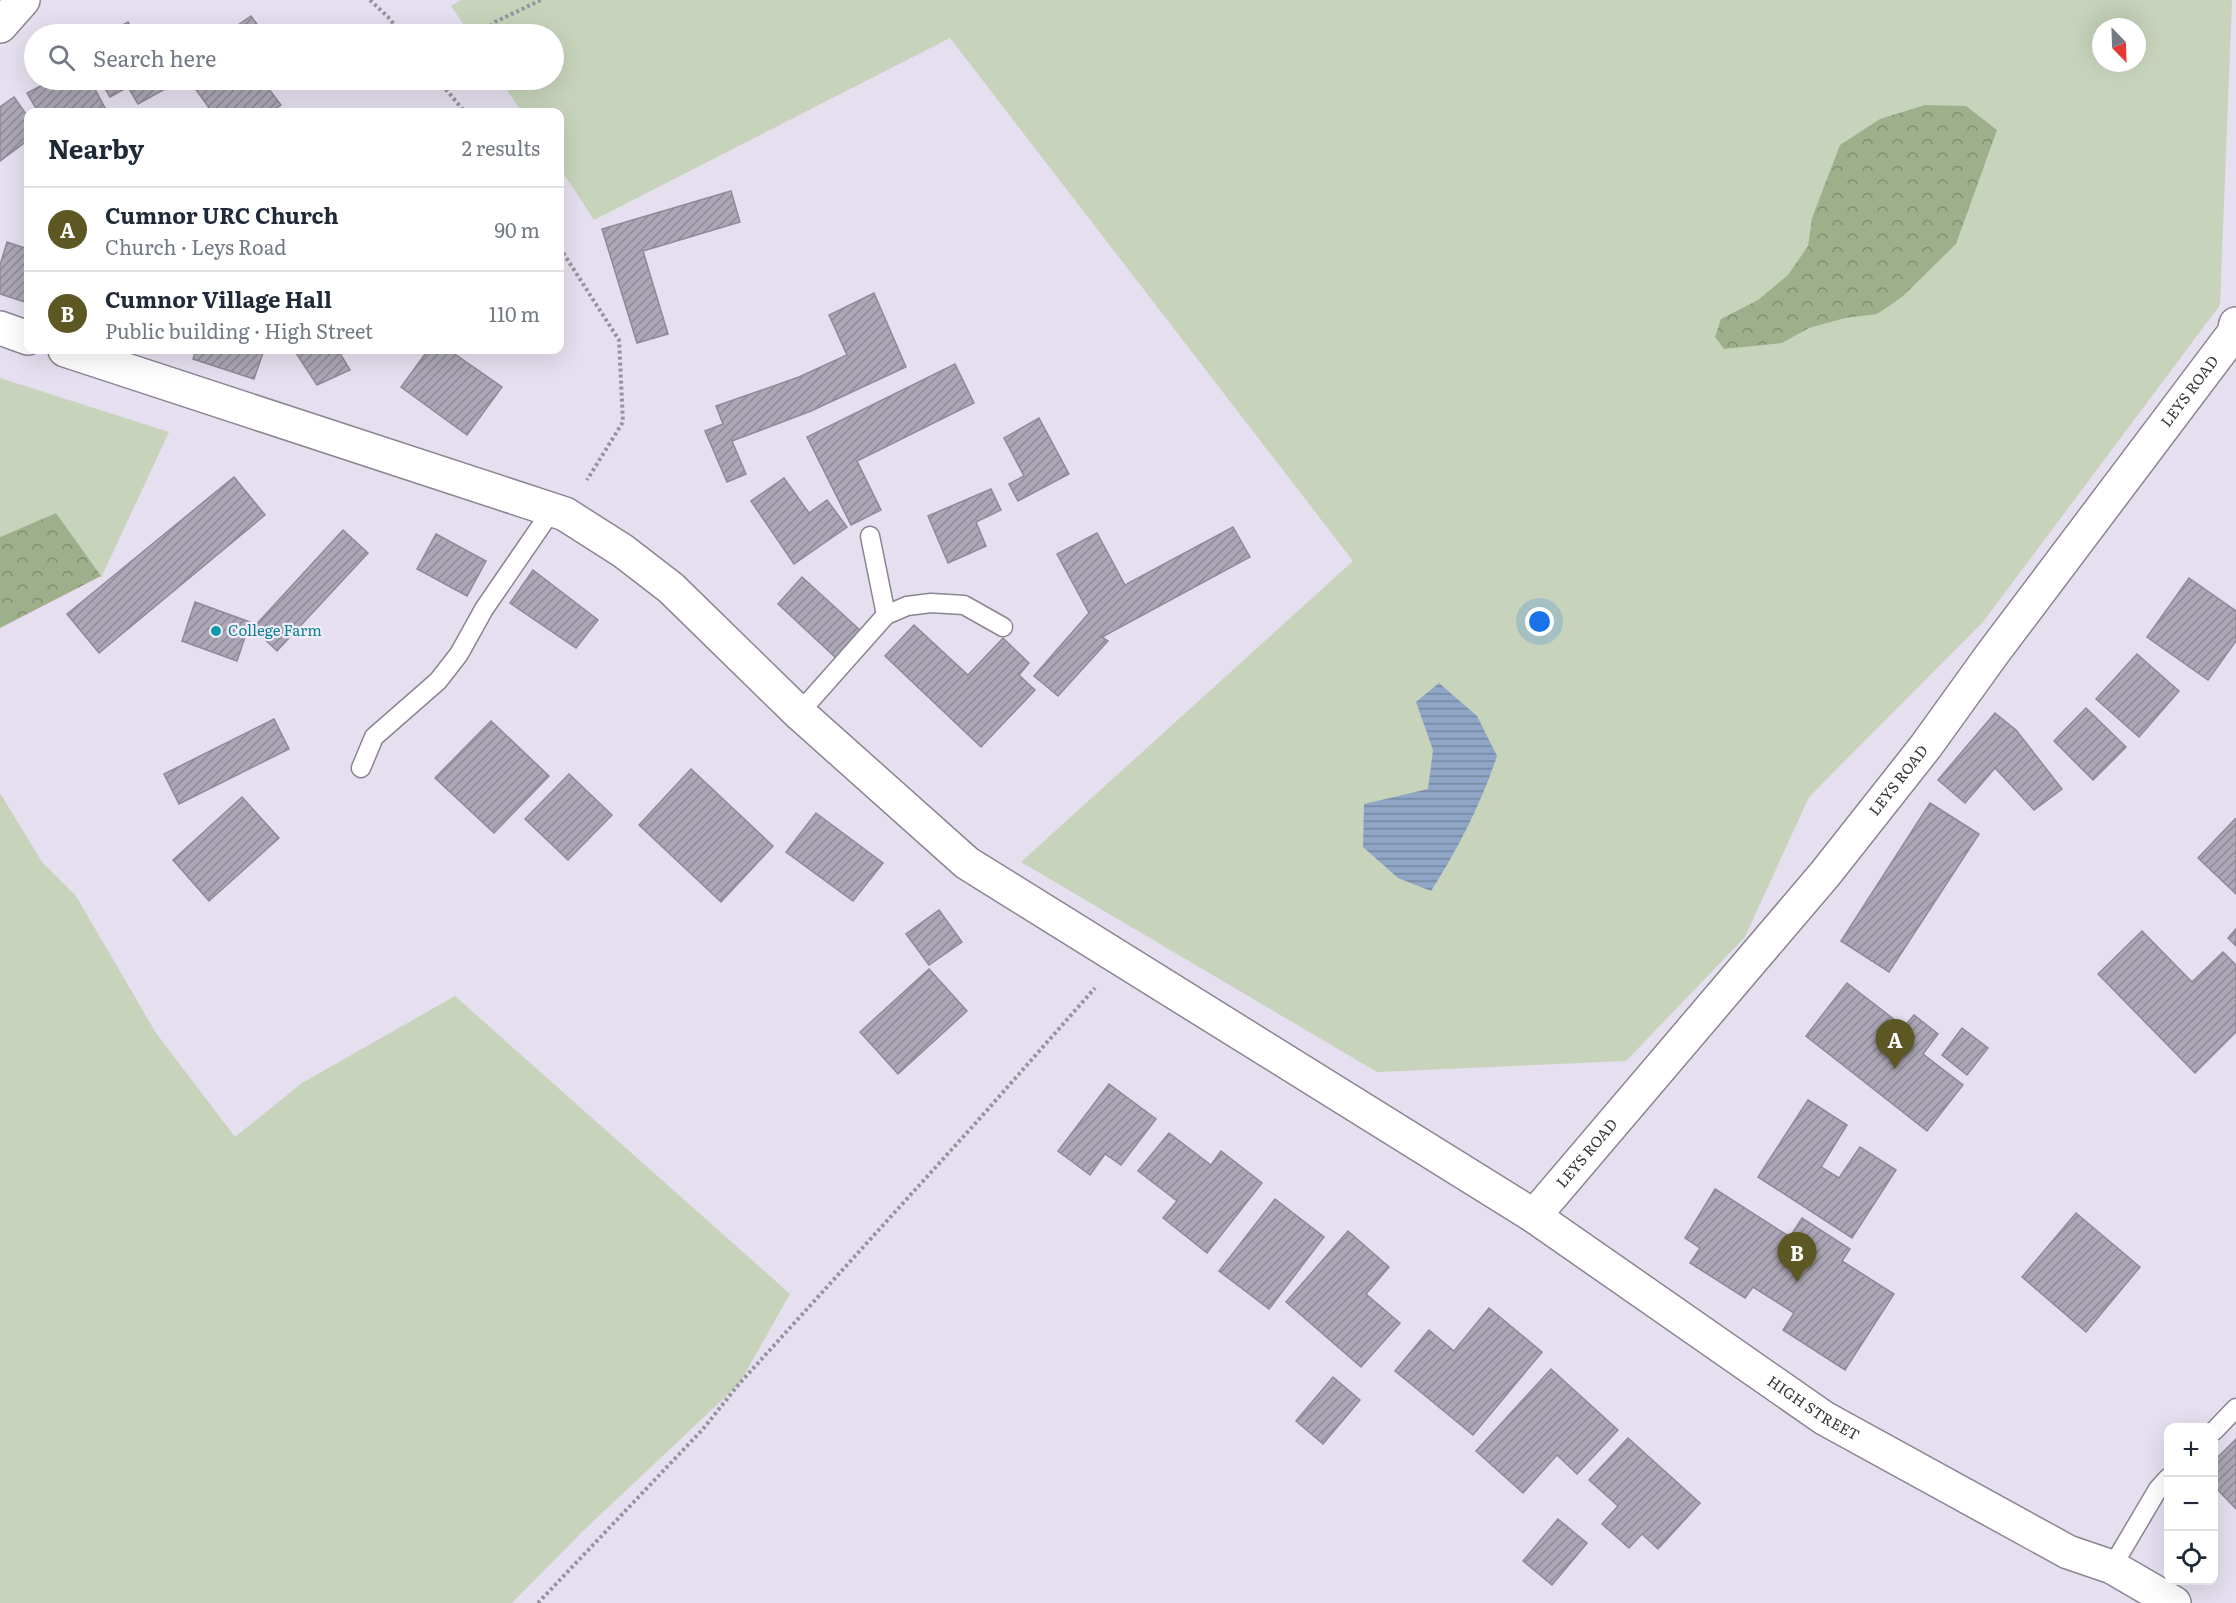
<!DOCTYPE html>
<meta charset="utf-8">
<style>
:root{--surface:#fff;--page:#f6f6f7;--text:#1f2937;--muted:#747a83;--line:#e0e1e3;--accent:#5d5724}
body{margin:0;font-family:Literata,serif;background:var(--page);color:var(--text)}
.controls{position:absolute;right:18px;bottom:18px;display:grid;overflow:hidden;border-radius:12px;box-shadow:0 6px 24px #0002}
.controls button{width:54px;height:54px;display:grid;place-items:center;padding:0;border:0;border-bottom:2px solid var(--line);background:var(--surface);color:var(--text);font:30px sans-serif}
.compass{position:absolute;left:2092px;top:18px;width:54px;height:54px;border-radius:50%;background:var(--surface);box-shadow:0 6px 24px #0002;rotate:157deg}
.you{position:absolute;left:1540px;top:622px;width:21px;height:21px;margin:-15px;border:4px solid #fff;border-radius:50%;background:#1a73e8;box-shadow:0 0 0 9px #1a73e833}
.badge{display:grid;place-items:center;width:39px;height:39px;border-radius:50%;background:var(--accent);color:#fff;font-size:20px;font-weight:700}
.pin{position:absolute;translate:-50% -50px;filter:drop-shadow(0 2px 3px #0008)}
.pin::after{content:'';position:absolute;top:32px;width:21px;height:18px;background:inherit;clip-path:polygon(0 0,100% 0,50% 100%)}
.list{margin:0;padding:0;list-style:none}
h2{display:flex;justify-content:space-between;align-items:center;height:78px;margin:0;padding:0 24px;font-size:26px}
h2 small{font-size:20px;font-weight:400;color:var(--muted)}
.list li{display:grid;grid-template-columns:39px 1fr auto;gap:18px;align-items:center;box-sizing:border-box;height:84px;padding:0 24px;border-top:2px solid var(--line)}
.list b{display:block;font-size:22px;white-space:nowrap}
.list p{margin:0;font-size:20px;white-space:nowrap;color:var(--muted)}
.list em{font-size:20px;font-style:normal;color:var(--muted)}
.icon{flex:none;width:33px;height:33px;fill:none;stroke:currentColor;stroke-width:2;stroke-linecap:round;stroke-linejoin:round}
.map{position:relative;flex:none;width:2236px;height:1603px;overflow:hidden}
.search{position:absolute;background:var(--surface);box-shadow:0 6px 24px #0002;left:24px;top:24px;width:540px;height:66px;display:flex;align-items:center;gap:15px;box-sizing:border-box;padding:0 21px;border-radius:33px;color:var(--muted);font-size:22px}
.panel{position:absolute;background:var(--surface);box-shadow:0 6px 24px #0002;left:24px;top:108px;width:540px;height:246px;border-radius:12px}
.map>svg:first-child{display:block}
</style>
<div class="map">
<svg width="2236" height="1603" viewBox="0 0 2236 1603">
<defs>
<pattern id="forest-crowns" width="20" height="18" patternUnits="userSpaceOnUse" patternTransform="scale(1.5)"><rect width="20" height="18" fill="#9daf8b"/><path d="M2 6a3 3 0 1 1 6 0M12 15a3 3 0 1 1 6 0" fill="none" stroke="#818f73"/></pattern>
<pattern id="water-rules" width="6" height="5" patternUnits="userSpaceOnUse" patternTransform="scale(1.5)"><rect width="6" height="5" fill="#8fa6c6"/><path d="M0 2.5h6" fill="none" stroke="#7688a2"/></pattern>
<pattern id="building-hatch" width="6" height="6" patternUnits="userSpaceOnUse" patternTransform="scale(1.5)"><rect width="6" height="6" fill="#aca7b6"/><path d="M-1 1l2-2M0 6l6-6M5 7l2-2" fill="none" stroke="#8d8995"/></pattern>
</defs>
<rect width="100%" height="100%" fill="#e5dfef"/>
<!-- grass -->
<g fill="#c7d4bb" fill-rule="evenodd">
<path d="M461,0H2232L2220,305L1983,622L1809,797L1745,937L1626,1061L1377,1072L1021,862L1353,561L950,38L594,220L560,168V112H522L500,80H554V34H470L451,6ZM2101,27H2137V63H2101Z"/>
<polygon points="0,378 169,432 101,578 56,513 0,537"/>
<polygon points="0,793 42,862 76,896 156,1033 235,1137 302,1083 455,996 790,1294 739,1384 583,1531 512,1603 0,1603"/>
</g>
<!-- forest -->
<g fill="url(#forest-crowns)">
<polygon points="1925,105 1966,106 1997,130 1956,244 1902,297 1877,314 1845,318 1809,328 1782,343 1724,349 1715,337 1721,319 1758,300 1788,275 1808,246 1812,218 1840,145 1880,119"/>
<polygon points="56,513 101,576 0,628 0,537"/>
</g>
<!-- water -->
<path fill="url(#water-rules)" d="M1439,683L1477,716L1497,756C1481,804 1458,849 1431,891L1398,878L1363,847L1364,804L1428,789L1433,750L1416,702Z"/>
<!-- building -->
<g fill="url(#building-hatch)" stroke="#8f8998" stroke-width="1.5">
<polygon points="251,16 264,34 225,34"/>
<polygon points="128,22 135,34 106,34"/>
<polygon points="52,80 90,80 105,108 96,112 38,112 27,93"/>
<polygon points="100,80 160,80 165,89 138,104 128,87 110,97"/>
<polygon points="189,80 262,80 281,105 270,112 212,112"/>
<polygon points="14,97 28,117 28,140 0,161 0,107"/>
<polygon points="731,191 740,222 643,251 668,334 637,343 602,229"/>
<polygon points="7,242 28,249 28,303 0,294 0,265"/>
<polygon points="874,293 906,367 811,411 732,441 746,474 727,482 705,431 723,424 716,406 799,377 847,355 829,315"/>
<polygon points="196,350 264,350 254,379 193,359"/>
<polygon points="294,350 338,350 350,370 317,385"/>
<polygon points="428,350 449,350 502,387 467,435 401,387"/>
<polygon points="955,364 974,403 857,461 881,510 851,525 807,437"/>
<polygon points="1039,418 1069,474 1018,501 1009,484 1024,476 1004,438"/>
<polygon points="234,477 265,515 99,653 67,614"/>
<polygon points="784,478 809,513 827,500 847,527 794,564 751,501"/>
<polygon points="991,489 1001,510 976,522 986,546 948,563 928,516"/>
<polygon points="1233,527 1250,557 1102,637 1108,641 1058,696 1034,676 1089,613 1057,554 1097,533 1125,585"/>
<polygon points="343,530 368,553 277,651 253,628"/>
<polygon points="436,534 486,561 467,596 417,569"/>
<polygon points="533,570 598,620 576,648 510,603"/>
<polygon points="802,577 861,631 836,658 778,604"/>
<polygon points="2189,578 2236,611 2236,641 2208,680 2147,637"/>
<polygon points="195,602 250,622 237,661 182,641"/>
<polygon points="914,625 968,675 1003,638 1029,663 1019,675 1035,690 981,747 885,656"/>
<polygon points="2137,654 2179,691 2139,737 2096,699"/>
<polygon points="2086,708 2126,747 2093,780 2054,741"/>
<polygon points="1995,713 2016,730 2062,789 2034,810 1995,768 1965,803 1938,780"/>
<polygon points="274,719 289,749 179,804 164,774"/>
<polygon points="491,721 549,776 494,833 435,778"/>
<polygon points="691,769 773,846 721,902 639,825"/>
<polygon points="569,774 612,815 568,860 525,819"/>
<polygon points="242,797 279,838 209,901 173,860"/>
<polygon points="1930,803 1979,834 1889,972 1841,941"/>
<polygon points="816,813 883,863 853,901 786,852"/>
<polygon points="2235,819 2236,819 2236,894 2198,858"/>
<polygon points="939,910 962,942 929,965 906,934"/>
<polygon points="2236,929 2236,946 2228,938"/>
<polygon points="2142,931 2192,982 2223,952 2236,965 2236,1032 2195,1073 2098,974"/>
<polygon points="929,969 967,1011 898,1074 860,1032"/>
<polygon points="1847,983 1904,1027 1914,1015 1938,1034 1923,1054 1963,1085 1927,1131 1806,1036"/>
<polygon points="1962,1028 1988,1048 1967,1075 1942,1055"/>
<polygon points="1109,1084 1156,1119 1121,1165 1105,1154 1090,1175 1058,1151"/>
<polygon points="1808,1100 1847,1125 1821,1167 1839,1178 1860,1147 1896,1170 1852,1238 1758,1177"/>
<polygon points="1169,1133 1211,1165 1221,1151 1262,1183 1207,1253 1163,1218 1177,1201 1138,1171"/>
<polygon points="1715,1189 1790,1237 1802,1218 1850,1249 1842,1261 1894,1294 1845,1370 1783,1330 1794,1313 1753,1287 1745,1298 1690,1263 1700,1248 1685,1238"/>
<polygon points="1275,1199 1324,1237 1269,1309 1219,1271"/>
<polygon points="2076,1213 2140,1267 2086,1332 2022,1277"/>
<polygon points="1348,1231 1389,1267 1366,1294 1400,1323 1361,1367 1286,1302"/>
<polygon points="1489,1308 1542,1352 1473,1435 1395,1371 1429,1330 1454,1351"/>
<polygon points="1551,1369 1618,1430 1577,1474 1557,1455 1523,1493 1476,1451"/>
<polygon points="1333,1377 1360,1400 1323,1444 1296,1421"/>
<polygon points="1628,1438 1700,1503 1658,1549 1642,1534 1629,1548 1602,1524 1618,1506 1589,1480"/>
<polygon points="2236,1439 2236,1509 2214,1486 2214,1461"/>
<polygon points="1558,1519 1587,1543 1552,1585 1523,1561"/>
</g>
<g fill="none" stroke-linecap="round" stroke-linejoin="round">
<!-- service casing -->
<g stroke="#8a8493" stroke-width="21">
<g id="service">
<polyline points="870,536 886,615"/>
<polyline points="799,713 886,615 907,606 931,603 964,605 1003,627"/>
<polyline points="361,768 374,737 438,681 459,654 484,609 552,510"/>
<polyline points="2214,1431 2236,1408"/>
<polyline points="2112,1567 2158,1489 2168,1478"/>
</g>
</g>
<!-- minor casing -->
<g stroke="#8a8493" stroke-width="36">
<g id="minor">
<path id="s1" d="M1534,1216L1825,874L1926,746L1993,653L2234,333L2236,324"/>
</g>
</g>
<!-- tertiary casing -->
<g stroke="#8a8493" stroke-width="36">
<polyline id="tertiary" points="0,26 23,0"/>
</g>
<!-- secondary casing -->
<g stroke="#8a8493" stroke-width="36">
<g id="secondary">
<polyline points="0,328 28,338"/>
<path id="s2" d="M65,350L565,514L623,551L671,588L799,713L967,863L1534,1216L1824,1418L2068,1552L2112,1567L2174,1603"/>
</g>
</g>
<!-- path -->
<g stroke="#97939e" stroke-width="4" stroke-dasharray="3 3" stroke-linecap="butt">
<polyline points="370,0 388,17 402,34"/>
<polyline points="481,34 495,22 541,0"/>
<polyline points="438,80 465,112"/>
<polyline points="560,248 619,340 623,422 587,480"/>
<polyline points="538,1603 703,1429 739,1384 973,1126 1095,988"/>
</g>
<!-- service -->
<use href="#service" stroke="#fff" stroke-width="18"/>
<!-- minor -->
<use href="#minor" stroke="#fff" stroke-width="33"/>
<!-- tertiary -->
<use href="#tertiary" stroke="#fff" stroke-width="33"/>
<!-- secondary -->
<use href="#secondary" stroke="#fff" stroke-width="33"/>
</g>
<!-- markers -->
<circle fill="#0f9aa8" stroke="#f2ecfd" stroke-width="2" cx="216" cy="631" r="6"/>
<g text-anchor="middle" stroke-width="4.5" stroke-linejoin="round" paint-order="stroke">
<!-- street labels -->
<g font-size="15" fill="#39373d" stroke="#f2ecfd">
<text dy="5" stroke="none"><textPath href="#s1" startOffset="1054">LEYS ROAD</textPath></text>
<text dy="5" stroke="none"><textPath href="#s1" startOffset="568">LEYS ROAD</textPath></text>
<text dy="5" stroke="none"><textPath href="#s1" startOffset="82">LEYS ROAD</textPath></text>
<text dy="5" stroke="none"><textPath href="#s2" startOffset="2067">HIGH STREET</textPath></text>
</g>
<!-- culture labels -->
<g font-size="15" fill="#0d838f" stroke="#f2ecfd" text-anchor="start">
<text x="228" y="636">College Farm</text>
</g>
</g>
</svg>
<div class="controls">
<button>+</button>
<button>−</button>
<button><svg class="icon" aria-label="locate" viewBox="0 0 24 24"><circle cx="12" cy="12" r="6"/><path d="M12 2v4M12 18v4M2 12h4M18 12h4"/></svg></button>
</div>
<svg class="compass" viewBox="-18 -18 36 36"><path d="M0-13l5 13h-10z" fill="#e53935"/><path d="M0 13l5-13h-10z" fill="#747a83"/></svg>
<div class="you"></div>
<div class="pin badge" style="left:1895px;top:1069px">A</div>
<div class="pin badge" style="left:1797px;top:1282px">B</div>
<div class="search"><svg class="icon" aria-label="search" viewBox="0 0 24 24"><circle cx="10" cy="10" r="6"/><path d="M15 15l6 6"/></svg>Search here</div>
<section class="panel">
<h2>Nearby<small>2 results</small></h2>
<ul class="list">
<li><span class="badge">A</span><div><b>Cumnor URC Church</b><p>Church · Leys Road</p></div><em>90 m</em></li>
<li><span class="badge">B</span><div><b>Cumnor Village Hall</b><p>Public building · High Street</p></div><em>110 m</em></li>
</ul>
</section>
</div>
